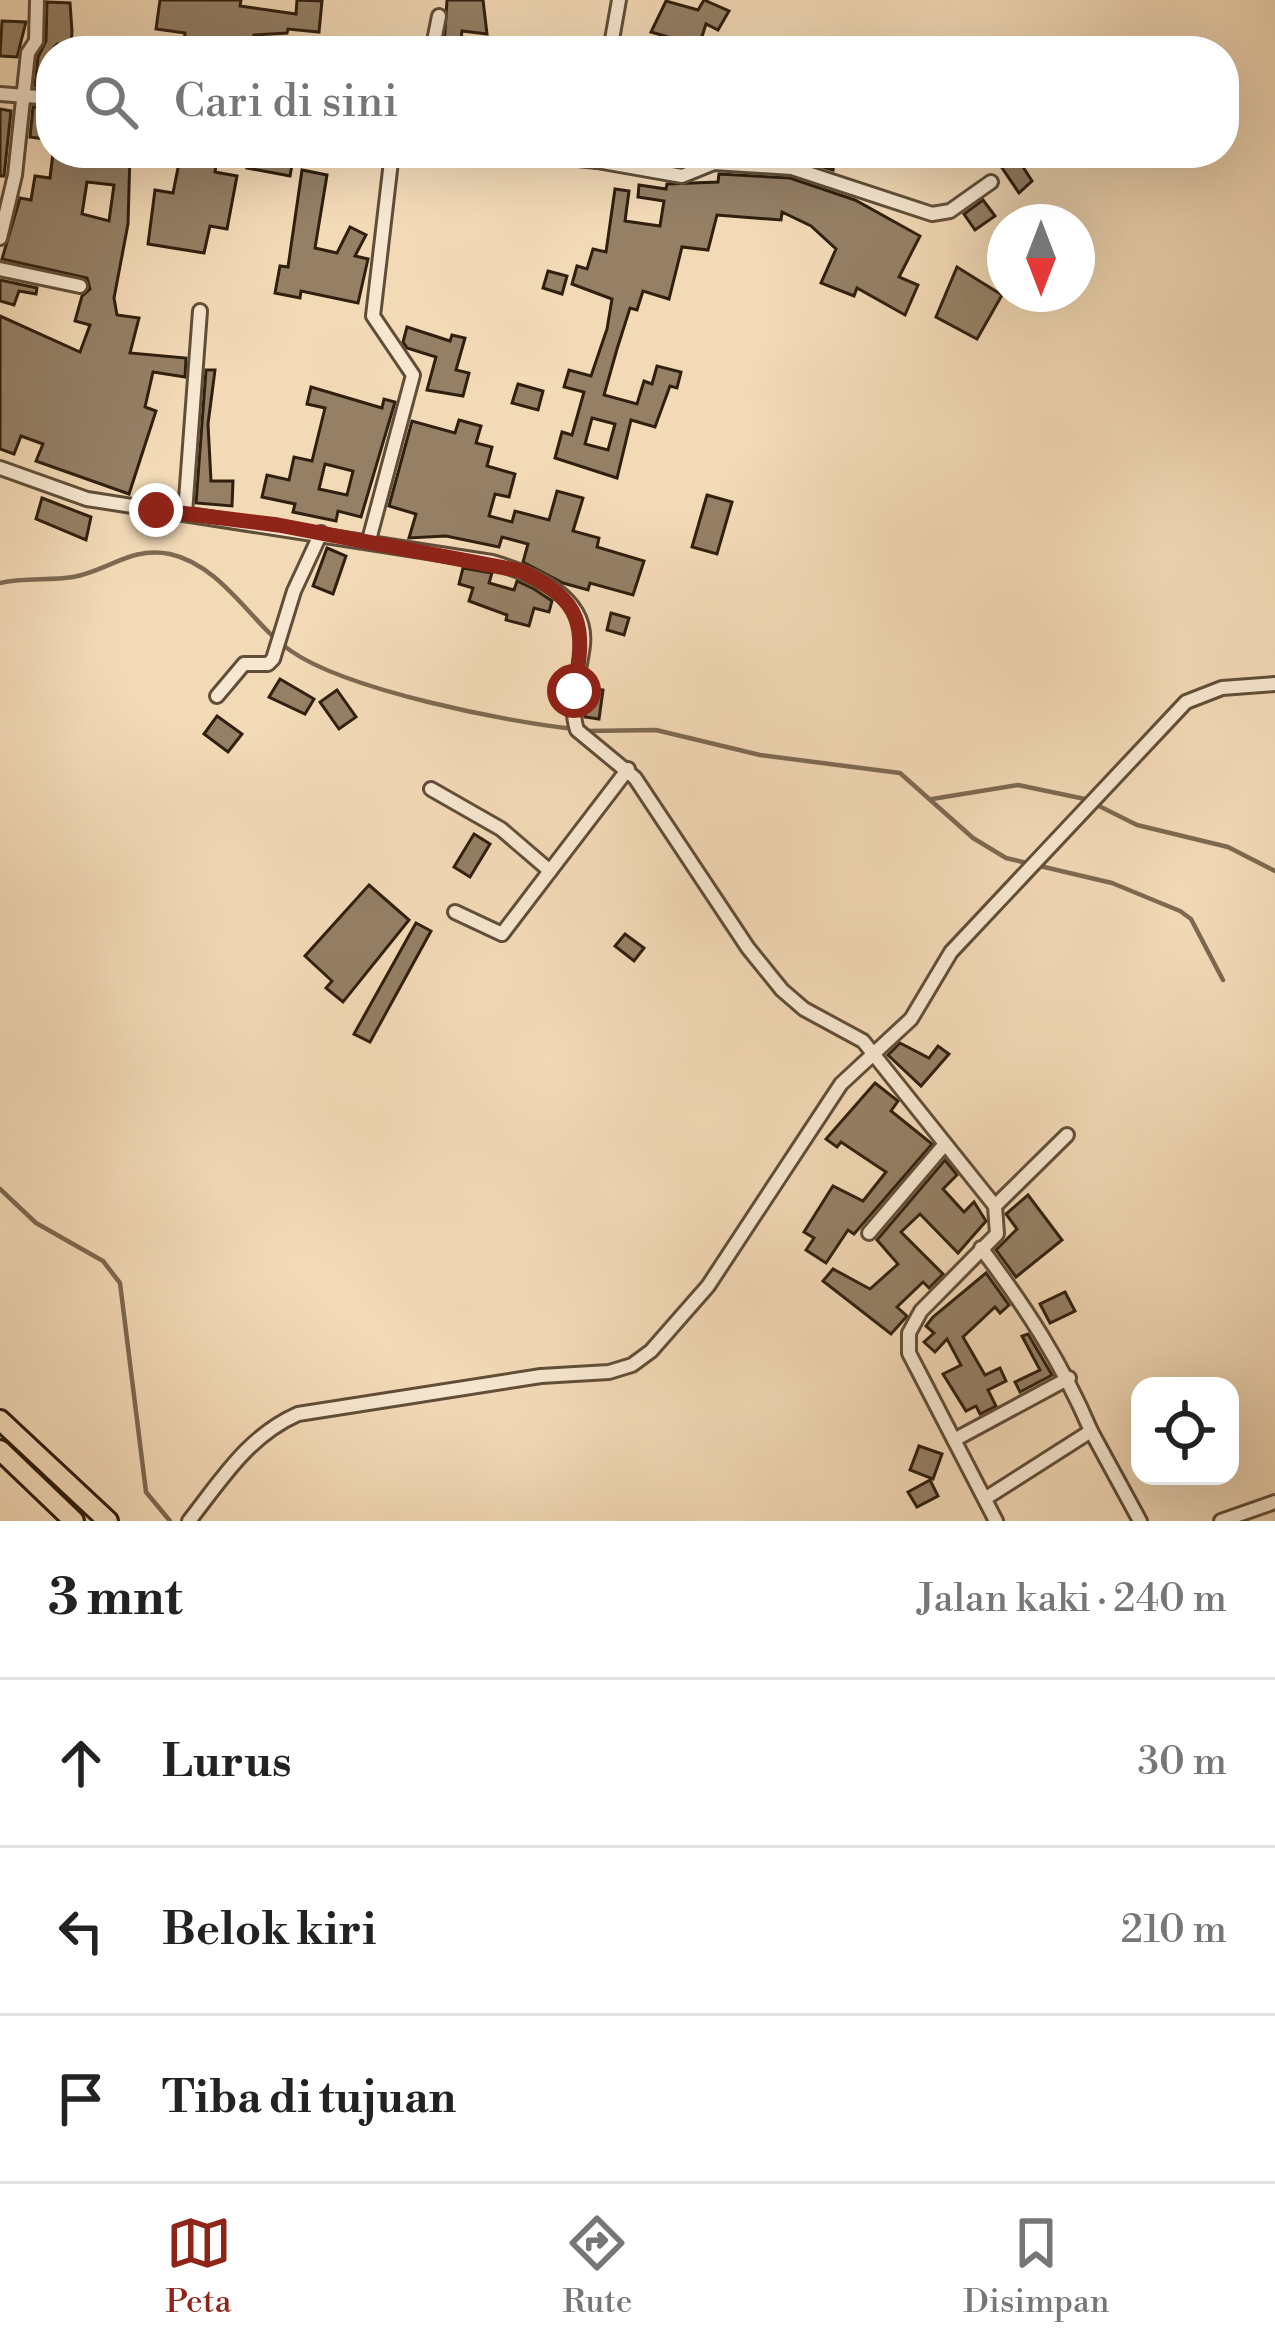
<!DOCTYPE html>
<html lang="id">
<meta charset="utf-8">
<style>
:root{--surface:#fff;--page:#f6f6f6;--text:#222;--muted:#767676;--line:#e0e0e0;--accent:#8f2418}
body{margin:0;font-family:"Libre Bodoni",serif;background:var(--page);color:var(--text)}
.controls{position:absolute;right:36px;bottom:36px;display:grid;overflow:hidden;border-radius:24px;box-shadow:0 12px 48px #0002}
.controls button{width:108px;height:108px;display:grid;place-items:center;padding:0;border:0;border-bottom:3px solid var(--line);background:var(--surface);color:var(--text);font:60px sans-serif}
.compass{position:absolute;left:987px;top:204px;width:108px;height:108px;border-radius:50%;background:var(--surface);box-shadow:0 12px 48px #0002;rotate:180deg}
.stop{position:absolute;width:36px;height:36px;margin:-27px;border:9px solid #8f2418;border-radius:50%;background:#fff}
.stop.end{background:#8f2418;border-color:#fff;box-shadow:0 3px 12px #0008}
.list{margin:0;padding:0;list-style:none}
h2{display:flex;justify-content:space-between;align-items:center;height:156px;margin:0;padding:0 48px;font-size:51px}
h2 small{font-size:39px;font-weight:400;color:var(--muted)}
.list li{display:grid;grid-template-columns:78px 1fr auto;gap:36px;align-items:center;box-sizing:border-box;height:168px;padding:0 48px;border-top:3px solid var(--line)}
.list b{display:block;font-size:45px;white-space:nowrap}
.list em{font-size:39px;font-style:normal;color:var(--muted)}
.icon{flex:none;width:66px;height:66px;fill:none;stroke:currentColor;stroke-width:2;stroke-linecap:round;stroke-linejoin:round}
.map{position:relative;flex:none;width:1275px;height:1521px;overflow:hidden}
.search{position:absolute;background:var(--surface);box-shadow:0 12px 48px #0002;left:36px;right:36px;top:36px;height:132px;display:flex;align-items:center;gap:30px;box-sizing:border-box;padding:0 42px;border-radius:48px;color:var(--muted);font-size:45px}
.sheet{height:660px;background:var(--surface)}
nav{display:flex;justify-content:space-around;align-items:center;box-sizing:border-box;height:168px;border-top:3px solid var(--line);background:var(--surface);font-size:33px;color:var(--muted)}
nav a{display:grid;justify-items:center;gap:6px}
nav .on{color:var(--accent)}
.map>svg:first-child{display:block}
</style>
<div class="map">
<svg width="1275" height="1521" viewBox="0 0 1275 1521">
<rect width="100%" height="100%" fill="#f3dab7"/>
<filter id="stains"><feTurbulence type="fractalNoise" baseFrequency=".00167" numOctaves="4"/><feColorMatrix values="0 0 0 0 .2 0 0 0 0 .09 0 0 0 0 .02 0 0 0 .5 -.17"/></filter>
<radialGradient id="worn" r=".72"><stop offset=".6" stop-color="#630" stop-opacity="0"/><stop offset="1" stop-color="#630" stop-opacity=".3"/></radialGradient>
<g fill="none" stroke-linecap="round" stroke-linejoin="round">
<!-- stream -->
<g stroke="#7d6951" stroke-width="4.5">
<path d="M0,583C23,577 49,581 73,577C108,571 131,546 170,554C223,566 252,625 291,651C347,690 506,722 575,729"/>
<polyline points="587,731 656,730 760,755 900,773 973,838 1006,858 1112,883 1180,911 1191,919 1223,980"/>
<polyline points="932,799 1018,785 1085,799 1137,825 1228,847 1275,871"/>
<polyline points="0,1189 36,1223 103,1261 120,1283 146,1492 170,1521"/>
</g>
</g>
<!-- building -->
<g fill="#958066" stroke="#301f0e" stroke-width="3" fill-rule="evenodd">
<polygon points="160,0 241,0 240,6 296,14 297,0 322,1 319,32 288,29 287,33 254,35 252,51 183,51 185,33 156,29"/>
<polygon points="447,0 483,0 487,34 462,31 460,47 444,45"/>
<polygon points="704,0 729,11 718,30 706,24 699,46 651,32 666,1 698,10"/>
<polygon points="47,2 70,3 72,31 71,45 57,44 51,51 51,87 35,86 38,57 46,41"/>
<polygon points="2,21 26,22 17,57 0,56"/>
<polygon points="33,107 51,108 51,140 30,137"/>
<polygon points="0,109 11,111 4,176 0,176"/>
<path d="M53,153H130L128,224L114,298L117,315L139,318L130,353L186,358L185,377L153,372L145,407L156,411L129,494L36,461L43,444L21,436L14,454L0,449V316L80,352L90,325L75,321L82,296L90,289L87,278L2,259L20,198L31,200L35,176L50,178ZM87,182L114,185L109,221L82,214Z"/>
<polygon points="181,153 218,153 215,172 237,176 227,229 210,226 204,253 148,244 155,190 173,193"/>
<polygon points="250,153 294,153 290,176 247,168"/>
<polygon points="722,153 806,153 805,159 834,162 833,170 793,158"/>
<polygon points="992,153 1014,153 1032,181 1019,193"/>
<polygon points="302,170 327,175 315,248 337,253 350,227 366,235 355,256 368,259 358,303 301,291 300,298 275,293 280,266 288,267"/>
<path d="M719,174L790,178L855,200L920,236L899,277L918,285L905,315L857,288L854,296L821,283L836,249L811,226L782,212L781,220L717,215L708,250L682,247L669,299L643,291L637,310L630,308L617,349L604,395L637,404L644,381L652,384L657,366L681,372L677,388L670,386L655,427L631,420L617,478L555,458L562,432L572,435L584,392L564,387L569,370L591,376L607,329L612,299L572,284L577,266L587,269L593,249L606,252L615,189L629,191L625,221L660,226L664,201L638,197L639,185L666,189L667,184L718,182ZM592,418L615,424L608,450L585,444Z"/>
<polygon points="983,200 995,216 975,230 964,214"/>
<polygon points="957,267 1002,295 977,339 936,317"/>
<polygon points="548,271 567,276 562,294 543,288"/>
<polygon points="0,280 37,288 36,294 19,291 14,305 0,301"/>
<polygon points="407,327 450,341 452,335 465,338 456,370 469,373 463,396 427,390 436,357 407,348 403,342"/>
<polygon points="206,370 215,370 208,424 211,481 233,481 232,506 196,503"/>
<polygon points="518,384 543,391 538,410 512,403"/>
<path d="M311,387L382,408L384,399L395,402L361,517L338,511L336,521L293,512L295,504L262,497L267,475L289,480L294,457L312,461L325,408L307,404ZM325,464L353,471L347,495L319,489Z"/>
<polygon points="459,420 481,426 476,443 492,447 487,466 515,474 509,497 495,494 489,516 512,522 515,511 549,520 557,491 583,498 573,531 599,538 597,547 644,561 633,595 590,583 588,590 563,583 523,562 528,544 502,537 499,547 446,536 409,538 416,514 389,506 412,421 455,433"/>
<polygon points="707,495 732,502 717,554 692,547"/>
<polygon points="42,498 91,517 86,540 36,519"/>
<polygon points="327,548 346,556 333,594 313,586"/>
<polygon points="463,568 492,573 489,583 514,590 517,581 534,589 552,601 549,612 534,608 529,626 506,620 507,615 469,601 473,588 459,584"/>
<polygon points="611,613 629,618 624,635 607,630"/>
<polygon points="280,679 314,699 305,714 269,697"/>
<polygon points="588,688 603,690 599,719 585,717"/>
<polygon points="337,690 356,717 339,729 320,702"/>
<polygon points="217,716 242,734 228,752 204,734"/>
<polygon points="474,834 490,844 470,877 454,867"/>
<polygon points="369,885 409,920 343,1002 326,988 332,981 305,956"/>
<polygon points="416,923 431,931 370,1042 354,1034"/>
<polygon points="625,934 644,948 634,961 615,946"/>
<polygon points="900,1043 929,1058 938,1046 949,1054 921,1086 888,1055"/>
<polygon points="875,1083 898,1101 891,1111 932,1144 854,1234 848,1230 826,1263 806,1250 814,1238 804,1232 833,1186 863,1201 886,1172 841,1142 837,1147 826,1139"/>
<polygon points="945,1160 957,1175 943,1189 964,1212 974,1202 986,1221 958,1253 920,1214 901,1232 943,1274 929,1288 923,1282 897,1307 907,1316 891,1334 823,1281 833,1269 870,1289 898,1264 877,1240"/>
<polygon points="1028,1195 1062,1240 1016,1277 996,1250 1017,1229 1006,1214"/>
<polygon points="986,1273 1009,1305 1000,1313 995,1307 963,1337 985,1375 1000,1368 1006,1381 988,1390 996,1406 980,1414 976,1406 966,1411 943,1374 961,1365 947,1339 935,1352 924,1342 934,1333 926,1326 933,1317"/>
<polygon points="1065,1292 1075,1311 1050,1323 1040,1304"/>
<polygon points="1028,1334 1052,1375 1020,1392 1015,1382 1040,1370 1022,1336"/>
<polygon points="919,1446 942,1454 933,1479 910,1470"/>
<polygon points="930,1480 938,1496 917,1507 908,1492"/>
</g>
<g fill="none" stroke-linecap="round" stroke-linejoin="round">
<!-- minor casing -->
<g stroke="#614e38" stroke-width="18">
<g id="minor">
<polyline points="432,51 439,16"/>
<polyline points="610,51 619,0"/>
<polyline points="0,94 51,98"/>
<polyline points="521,153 597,161 598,155"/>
<polyline points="597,161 682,176 714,163 792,168 932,214 950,211 991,182"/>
<polyline points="0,238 15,175 28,53 36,41 37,0"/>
<polyline points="0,269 80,286"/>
<path d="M0,468L87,499L492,562C530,573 588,595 583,645C580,673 568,702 577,730L635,778L748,948L782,990L804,1009L863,1041L995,1206L997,1234L921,1311L909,1333V1353L996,1521"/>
<polyline points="185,513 200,311"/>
<polyline points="369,540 413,375 373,316 392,153"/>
<polyline points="217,696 244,664 268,664 273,659 294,591 321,533"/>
<polyline points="431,789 501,829 550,871 628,769"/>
<polyline points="455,912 502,934 550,871"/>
<polyline points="995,1206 1067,1135"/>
<polyline points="869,1233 945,1144"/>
<path d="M981,1248C1025,1306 1062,1363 1091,1431"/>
<polyline points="954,1440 1069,1378"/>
<polyline points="986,1498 1091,1431 1140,1521"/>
<path d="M189,1521C222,1479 248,1436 298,1414L541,1376L609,1372L632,1365L651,1351L708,1286L841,1084L911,1019L951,952L1186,702L1222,688L1275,684"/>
<polyline points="1221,1521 1275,1502"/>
</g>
</g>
<!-- primary casing -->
<g stroke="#301f0e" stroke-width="24">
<g id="primary">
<polyline points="0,1420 108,1521"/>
<polyline points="0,1450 74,1521"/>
</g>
</g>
<!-- minor -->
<use href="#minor" stroke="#f7e7d0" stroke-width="12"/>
<!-- primary -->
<use href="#primary" stroke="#f3dab7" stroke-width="18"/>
</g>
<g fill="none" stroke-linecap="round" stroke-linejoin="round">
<!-- route -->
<path stroke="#8f2418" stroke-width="15" d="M156,510L278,525L521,571C584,601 586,627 574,691"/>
</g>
<rect width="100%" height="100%" filter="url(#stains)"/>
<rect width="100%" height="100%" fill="url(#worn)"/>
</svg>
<div class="controls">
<button><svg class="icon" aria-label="locate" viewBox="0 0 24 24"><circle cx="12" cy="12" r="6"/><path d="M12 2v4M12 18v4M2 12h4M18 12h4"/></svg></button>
</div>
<svg class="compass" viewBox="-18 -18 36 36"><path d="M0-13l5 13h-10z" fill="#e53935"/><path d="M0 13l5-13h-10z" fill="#767676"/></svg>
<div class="stop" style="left:574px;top:691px"></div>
<div class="stop end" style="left:156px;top:510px"></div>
<div class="search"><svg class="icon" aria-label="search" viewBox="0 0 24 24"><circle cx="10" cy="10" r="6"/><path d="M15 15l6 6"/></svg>Cari di sini</div>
</div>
<section class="sheet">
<h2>3 mnt<small>Jalan kaki · 240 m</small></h2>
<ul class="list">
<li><svg class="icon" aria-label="ahead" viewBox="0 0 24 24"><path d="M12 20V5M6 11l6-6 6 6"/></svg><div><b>Lurus</b></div><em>30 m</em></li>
<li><svg class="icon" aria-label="left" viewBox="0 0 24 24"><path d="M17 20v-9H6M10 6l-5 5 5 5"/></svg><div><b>Belok kiri</b></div><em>210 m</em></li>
<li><svg class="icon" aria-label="arrive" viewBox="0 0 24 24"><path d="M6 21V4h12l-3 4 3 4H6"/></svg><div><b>Tiba di tujuan</b></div></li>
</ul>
</section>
<nav>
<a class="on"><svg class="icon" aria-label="map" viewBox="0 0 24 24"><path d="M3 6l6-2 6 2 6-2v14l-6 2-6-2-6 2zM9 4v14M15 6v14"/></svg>Peta</a>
<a><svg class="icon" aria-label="directions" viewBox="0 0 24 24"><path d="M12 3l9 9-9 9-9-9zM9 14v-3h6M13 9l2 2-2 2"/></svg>Rute</a>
<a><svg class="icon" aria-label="saved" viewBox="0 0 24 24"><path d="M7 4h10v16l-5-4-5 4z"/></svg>Disimpan</a>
</nav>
